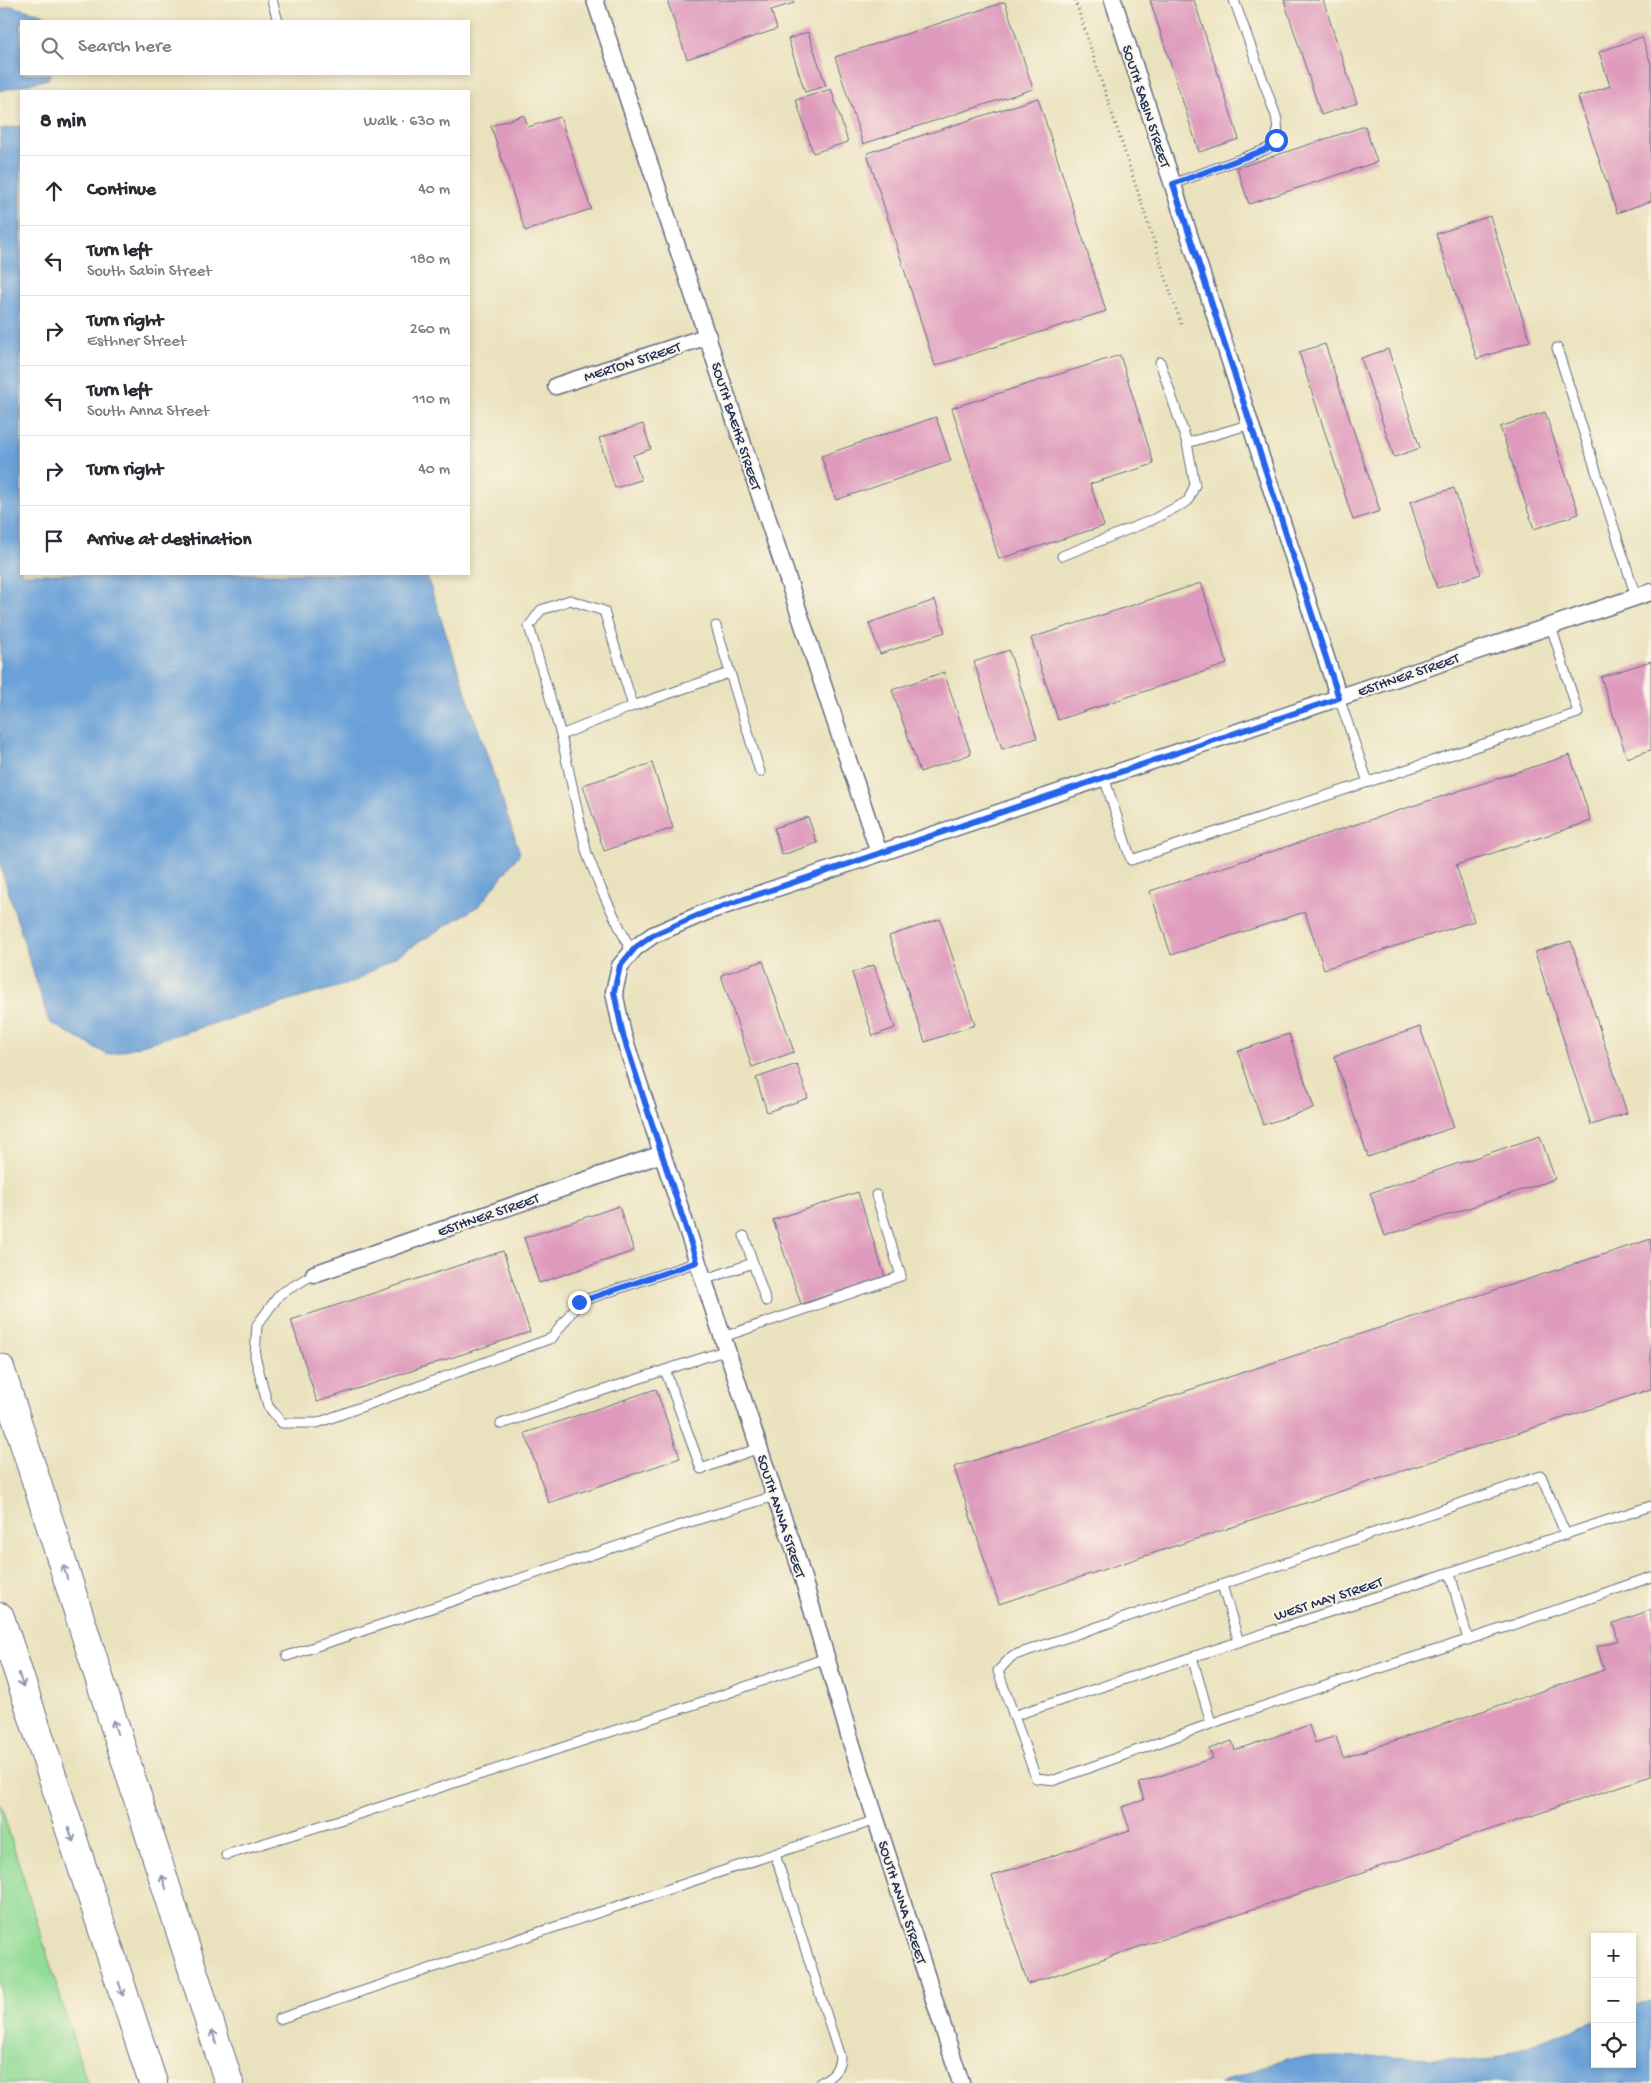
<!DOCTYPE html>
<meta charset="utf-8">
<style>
:root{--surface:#fff;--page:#f2f2f3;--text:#2b2b33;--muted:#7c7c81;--line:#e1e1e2}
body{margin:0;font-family:"Gochi Hand",sans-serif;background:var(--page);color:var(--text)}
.controls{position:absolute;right:15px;bottom:15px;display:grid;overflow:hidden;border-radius:0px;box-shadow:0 2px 8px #0003}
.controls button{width:45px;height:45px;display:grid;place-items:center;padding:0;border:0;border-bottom:1px solid var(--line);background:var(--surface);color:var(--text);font:25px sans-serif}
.stop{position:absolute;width:15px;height:15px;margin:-11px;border:4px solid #2563eb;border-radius:50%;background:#fff}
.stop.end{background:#2563eb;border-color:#fff;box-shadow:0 1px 5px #0008}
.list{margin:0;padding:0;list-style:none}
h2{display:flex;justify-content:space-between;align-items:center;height:65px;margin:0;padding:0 20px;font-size:21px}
h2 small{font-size:16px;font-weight:400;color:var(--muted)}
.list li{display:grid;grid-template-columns:32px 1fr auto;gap:15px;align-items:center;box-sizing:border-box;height:70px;padding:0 20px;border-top:1px solid var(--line)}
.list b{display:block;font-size:19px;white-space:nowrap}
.list p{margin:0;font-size:16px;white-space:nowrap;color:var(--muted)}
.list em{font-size:16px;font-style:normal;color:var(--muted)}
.icon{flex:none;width:28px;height:28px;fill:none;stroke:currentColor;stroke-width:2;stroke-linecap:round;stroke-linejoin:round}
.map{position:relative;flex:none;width:1651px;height:2083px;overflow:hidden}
.search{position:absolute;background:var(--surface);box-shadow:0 2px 8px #0003;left:20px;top:20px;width:450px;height:55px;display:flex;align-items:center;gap:12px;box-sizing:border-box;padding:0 18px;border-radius:0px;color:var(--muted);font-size:19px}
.panel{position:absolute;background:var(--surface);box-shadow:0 2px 8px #0003;left:20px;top:90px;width:450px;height:485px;border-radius:0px}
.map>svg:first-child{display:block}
</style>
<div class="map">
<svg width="1651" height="2083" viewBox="0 0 1651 2083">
<rect width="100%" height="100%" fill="#fcf5e5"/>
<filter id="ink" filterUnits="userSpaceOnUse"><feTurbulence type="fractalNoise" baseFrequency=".02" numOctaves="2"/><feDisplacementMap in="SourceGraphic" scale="10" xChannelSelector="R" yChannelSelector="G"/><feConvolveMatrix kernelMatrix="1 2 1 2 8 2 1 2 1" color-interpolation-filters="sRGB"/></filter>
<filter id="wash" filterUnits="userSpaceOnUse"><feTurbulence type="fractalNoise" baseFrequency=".0096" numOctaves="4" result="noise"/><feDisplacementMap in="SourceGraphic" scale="20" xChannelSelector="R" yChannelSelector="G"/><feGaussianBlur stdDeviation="1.12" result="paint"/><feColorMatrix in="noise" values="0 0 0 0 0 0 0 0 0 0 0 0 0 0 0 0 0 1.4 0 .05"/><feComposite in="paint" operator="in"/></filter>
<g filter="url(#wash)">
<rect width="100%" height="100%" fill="#eae2be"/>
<!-- green -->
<polygon fill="#92dc97" stroke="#56867a" points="0,1803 87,2083 0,2083"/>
<!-- water -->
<g fill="#6aa1d8" stroke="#42689b">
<polygon points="11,6 42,14 52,21 21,21 21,74 51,74 48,79 0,91 0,9"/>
<polygon points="21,126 21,574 426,574 520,853 480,905 354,982 108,1055 49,1022 0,865 0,129"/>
<polygon points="1651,2000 1651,2083 1220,2083 1287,2058 1390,2056 1487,2061 1595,2021 1595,2064 1632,2064 1632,2007"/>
</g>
<g id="blocks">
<!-- building -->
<g fill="#de9abc">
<polygon points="667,0 793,0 794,3 771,10 777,29 687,59"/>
<polygon points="1150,0 1194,0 1239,139 1199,152"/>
<polygon points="1284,0 1323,0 1357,103 1321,115"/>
<polygon points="1005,2 1033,89 863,144 835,57"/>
<polygon points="808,32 826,86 805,92 788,39"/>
<polygon points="1642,37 1651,64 1651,201 1617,213 1578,97 1610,86 1599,52"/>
<polygon points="831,89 848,142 813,153 796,100"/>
<polygon points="1038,98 1106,311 935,366 867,153"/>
<polygon points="524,115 528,127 560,117 591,209 525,231 491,126"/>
<polygon points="1365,126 1377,162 1249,204 1237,168"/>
<polygon points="1490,216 1530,341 1477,359 1436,234"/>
<polygon points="1325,344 1380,511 1353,520 1299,352"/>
<polygon points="1388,349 1420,448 1394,457 1361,358"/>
<polygon points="1120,355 1154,464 1090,484 1104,526 999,559 952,408"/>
<polygon points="1545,412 1579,514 1534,529 1500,427"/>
<polygon points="936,417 951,461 836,500 821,456"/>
<polygon points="643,424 651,449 633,455 641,480 615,488 599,438"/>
<polygon points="1454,488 1481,574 1437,588 1410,502"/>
<polygon points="1201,583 1227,664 1058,720 1031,638"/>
<polygon points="935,600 945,632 880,654 869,623"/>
<polygon points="1009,650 1037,738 1002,749 974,662"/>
<polygon points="1651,661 1651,750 1627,758 1601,677"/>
<polygon points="944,672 971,754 920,772 892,690"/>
<polygon points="1570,755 1591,821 1456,865 1474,921 1324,969 1305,912 1171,955 1150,891"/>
<polygon points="652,763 673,828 604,851 583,785"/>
<polygon points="808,817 817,843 782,855 774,828"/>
<polygon points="940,919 975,1025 925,1042 889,936"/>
<polygon points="1571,941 1627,1113 1591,1125 1535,952"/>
<polygon points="763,961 794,1052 752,1067 721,975"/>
<polygon points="874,965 895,1028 873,1036 852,973"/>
<polygon points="1420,1027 1454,1127 1368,1157 1334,1056"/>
<polygon points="1289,1034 1314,1108 1263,1125 1238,1051"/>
<polygon points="797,1064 808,1098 767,1112 756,1078"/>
<polygon points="1540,1136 1555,1179 1385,1236 1370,1193"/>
<polygon points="858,1192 885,1277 801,1304 773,1220"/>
<polygon points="619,1206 634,1251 539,1283 524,1238"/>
<polygon points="1651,1239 1651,1389 999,1604 954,1467"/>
<polygon points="503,1251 530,1332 317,1402 291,1320"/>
<polygon points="656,1389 680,1458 549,1503 525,1433"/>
<polygon points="1651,1610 1651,1776 1028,1984 992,1876 1130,1830 1122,1807 1144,1800 1139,1783 1213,1758 1209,1749 1232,1741 1235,1750 1309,1725 1315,1743 1336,1736 1343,1758 1604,1670 1597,1647 1618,1640 1613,1623"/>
</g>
</g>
</g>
<g filter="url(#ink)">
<use href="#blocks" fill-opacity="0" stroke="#636e80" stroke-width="1"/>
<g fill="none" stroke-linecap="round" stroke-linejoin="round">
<!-- service casing -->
<g stroke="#636e80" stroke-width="11">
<g id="service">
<polyline points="272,0 278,21"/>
<path d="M1173,184L1267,149C1279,141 1279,129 1276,116L1234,0"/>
<polyline points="1557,348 1636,597"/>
<polyline points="1160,362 1187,443 1251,424"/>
<polyline points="1062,556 1152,520 1188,501 1195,485 1187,443"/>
<polyline points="716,626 760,772"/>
<polyline points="1339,698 1368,782"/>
<polyline points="633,706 729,673"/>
<polyline points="561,735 633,706 604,611 570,600 541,610 529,626 561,735 587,854 602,891 632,953"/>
<polyline points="1104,777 1131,860 1578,713 1551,626"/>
<polyline points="753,1263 766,1301"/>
<polyline points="314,1274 280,1294 257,1325 255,1356 268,1406 282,1423 317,1423 552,1338 579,1302 697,1262"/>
<polyline points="703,1280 753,1263 744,1236"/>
<polyline points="723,1337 901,1276 876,1195"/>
<polyline points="727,1350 665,1370 701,1469 759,1448"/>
<polyline points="501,1424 665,1370"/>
<polyline points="1566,1535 1541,1476 1012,1656 998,1671 1036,1778 1055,1780 1224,1719 1513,1625 1651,1577"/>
<polyline points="1450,1573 1468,1640"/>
<polyline points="1222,1585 1239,1642"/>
<polyline points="287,1656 693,1521 775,1496"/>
<polyline points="1192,1657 1211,1723"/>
<polyline points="1013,1716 1651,1506"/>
<path d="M775,1854L840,2057C839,2071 832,2076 820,2083"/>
<polyline points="226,1855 362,1813 714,1698 826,1658"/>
<polyline points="279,2019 876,1820"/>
</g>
</g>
<!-- minor casing -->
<g stroke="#636e80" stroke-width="19">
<g id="minor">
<polyline points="595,0 879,853"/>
<polyline points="1113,0 1339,698"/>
<polyline points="556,386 708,336"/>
<polyline points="314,1274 662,1154"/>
<polyline points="961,2083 851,1742 794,1548 775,1496 623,1035 614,992 620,966 635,948 653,935 706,912 1651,592"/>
</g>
</g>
<!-- motorway casing -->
<g stroke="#636e80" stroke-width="30">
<g id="motorway">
<polyline points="0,1368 229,2083"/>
<polyline points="0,1617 153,2083"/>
</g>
</g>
<!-- path -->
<polyline stroke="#636e80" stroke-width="3" stroke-dasharray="1 4" stroke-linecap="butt" points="1075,0 1181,324"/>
<!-- service -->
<use href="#service" stroke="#fff" stroke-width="9"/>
<!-- minor -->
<use href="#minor" stroke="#fff" stroke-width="16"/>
<!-- motorway -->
<use href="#motorway" stroke="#fff" stroke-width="28"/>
</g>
<!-- one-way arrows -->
<defs><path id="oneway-shaft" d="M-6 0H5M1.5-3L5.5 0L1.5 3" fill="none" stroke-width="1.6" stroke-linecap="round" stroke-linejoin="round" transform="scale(1.25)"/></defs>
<g stroke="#8d97ae">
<use href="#oneway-shaft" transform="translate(65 1572) rotate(-108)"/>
<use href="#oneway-shaft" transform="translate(21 1680) rotate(72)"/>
<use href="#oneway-shaft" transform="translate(115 1727) rotate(-108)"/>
<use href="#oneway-shaft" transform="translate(71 1835) rotate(72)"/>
<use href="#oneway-shaft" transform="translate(164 1882) rotate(-108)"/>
<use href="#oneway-shaft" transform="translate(121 1989) rotate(72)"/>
<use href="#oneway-shaft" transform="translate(214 2037) rotate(-108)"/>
</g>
</g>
<g fill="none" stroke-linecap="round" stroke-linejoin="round" filter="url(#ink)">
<!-- route -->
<polyline stroke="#2563eb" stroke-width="6" points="579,1302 697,1262 623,1035 614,992 620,966 635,948 653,935 706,912 1339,698 1173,184 1267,149 1276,140"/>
</g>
<g text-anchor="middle" stroke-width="4" stroke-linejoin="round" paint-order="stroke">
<!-- street labels -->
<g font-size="15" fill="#1b2f5e" stroke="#fcf5e5">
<text transform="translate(1147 106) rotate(72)" y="5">SOUTH SABIN STREET</text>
<text transform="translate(632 361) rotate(-18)" y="5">MERTON STREET</text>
<text transform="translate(737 426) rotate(72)" y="5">SOUTH BAEHR STREET</text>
<text transform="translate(1408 674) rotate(-19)" y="5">ESTHNER STREET</text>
<text transform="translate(488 1214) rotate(-19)" y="5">ESTHNER STREET</text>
<text transform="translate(782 1516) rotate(72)" y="5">SOUTH ANNA STREET</text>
<text transform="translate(1328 1598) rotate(-18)" y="5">WEST MAY STREET</text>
<text transform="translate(903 1902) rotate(72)" y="5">SOUTH ANNA STREET</text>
</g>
</g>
</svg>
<div class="controls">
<button>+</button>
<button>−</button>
<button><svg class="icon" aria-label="locate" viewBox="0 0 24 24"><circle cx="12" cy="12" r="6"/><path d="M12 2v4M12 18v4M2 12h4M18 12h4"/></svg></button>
</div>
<div class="stop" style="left:1276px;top:140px"></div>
<div class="stop end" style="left:579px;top:1302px"></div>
<div class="search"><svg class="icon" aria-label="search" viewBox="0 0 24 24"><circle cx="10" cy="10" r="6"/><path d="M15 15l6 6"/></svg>Search here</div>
<section class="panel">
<h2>8 min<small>Walk · 630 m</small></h2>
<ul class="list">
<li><svg class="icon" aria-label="ahead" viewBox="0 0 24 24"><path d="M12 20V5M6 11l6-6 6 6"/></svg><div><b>Continue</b></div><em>40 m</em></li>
<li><svg class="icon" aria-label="left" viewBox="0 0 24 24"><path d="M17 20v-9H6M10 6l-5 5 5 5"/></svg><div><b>Turn left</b><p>South Sabin Street</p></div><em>180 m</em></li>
<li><svg class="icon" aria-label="right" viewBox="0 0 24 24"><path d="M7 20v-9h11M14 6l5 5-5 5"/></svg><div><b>Turn right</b><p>Esthner Street</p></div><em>260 m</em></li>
<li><svg class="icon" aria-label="left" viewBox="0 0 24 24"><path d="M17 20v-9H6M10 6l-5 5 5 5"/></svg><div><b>Turn left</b><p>South Anna Street</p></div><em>110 m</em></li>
<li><svg class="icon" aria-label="right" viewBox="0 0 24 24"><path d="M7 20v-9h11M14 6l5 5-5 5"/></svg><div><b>Turn right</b></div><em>40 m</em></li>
<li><svg class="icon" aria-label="arrive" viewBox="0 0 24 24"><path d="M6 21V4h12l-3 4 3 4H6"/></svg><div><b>Arrive at destination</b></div></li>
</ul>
</section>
</div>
